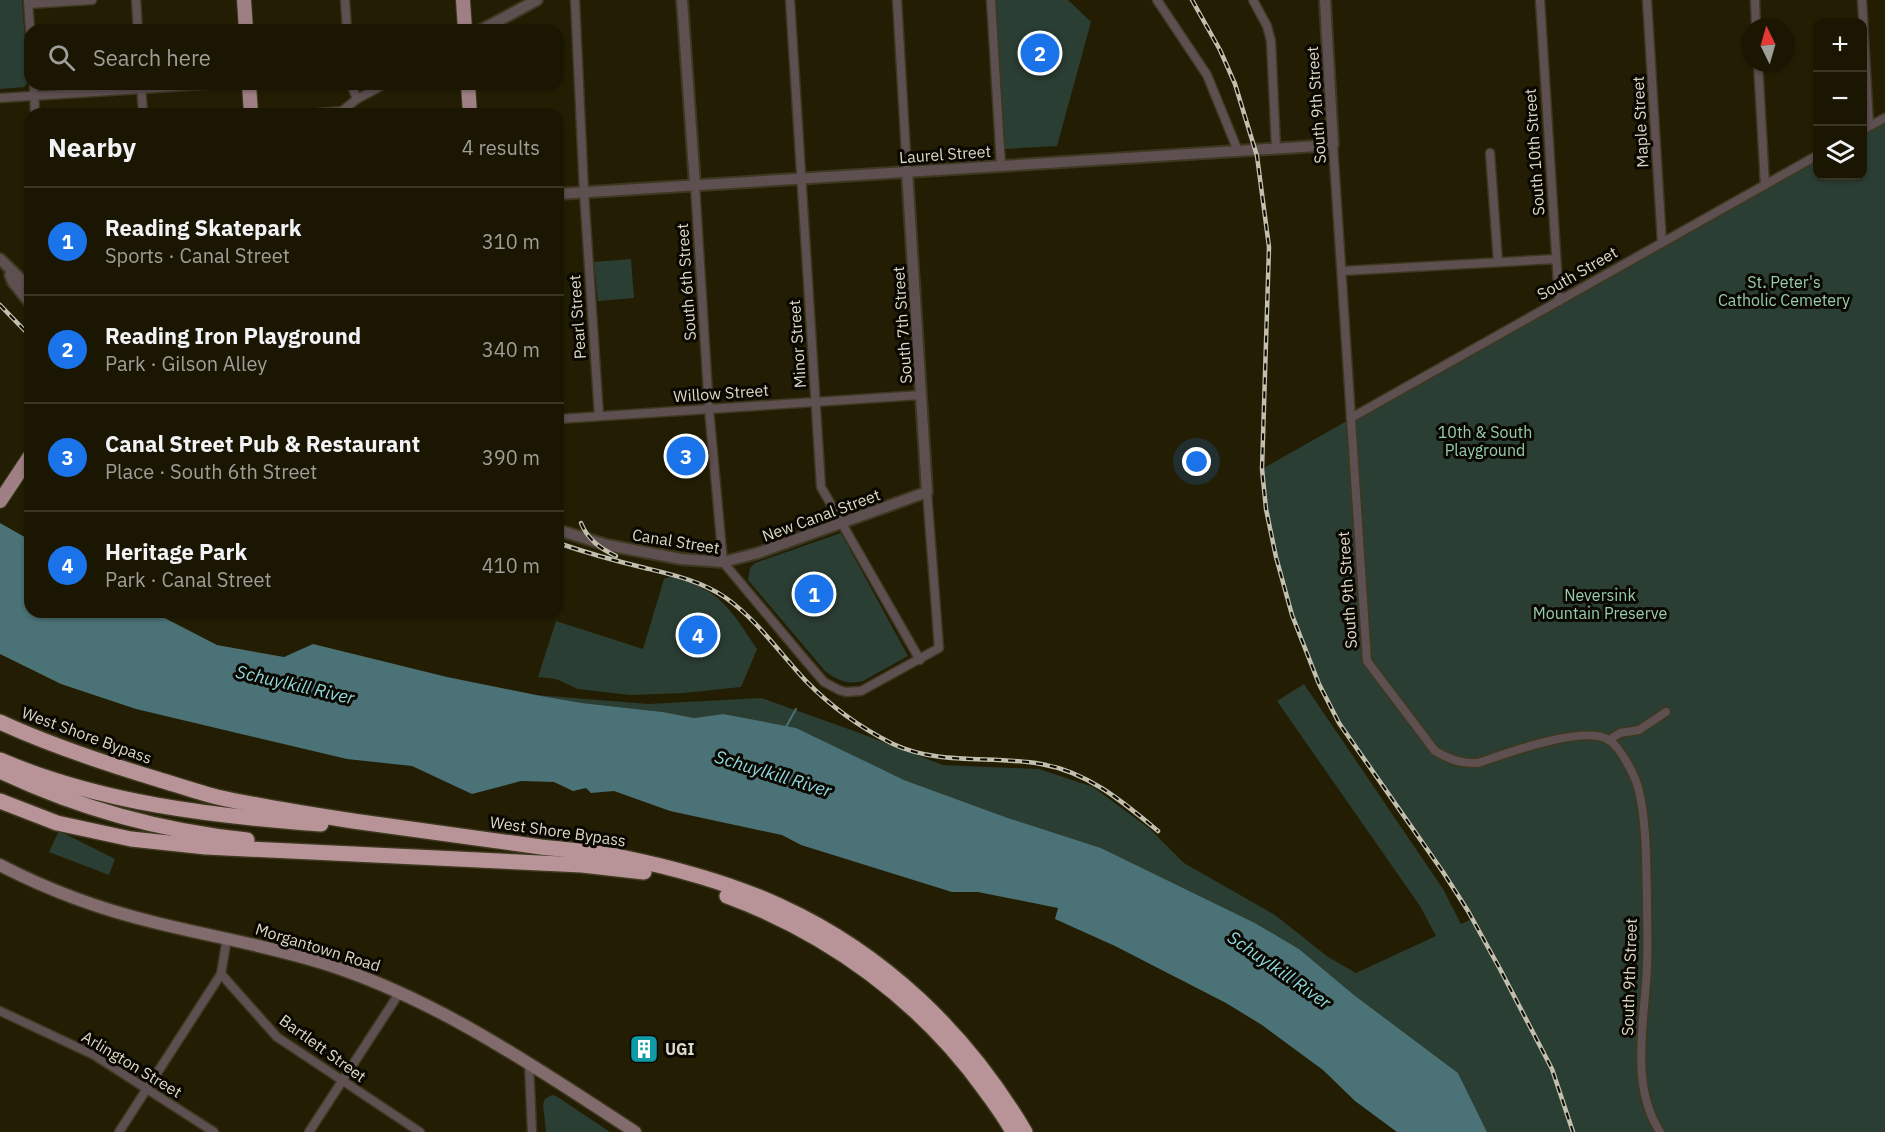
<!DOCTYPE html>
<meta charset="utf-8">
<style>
:root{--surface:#1a1602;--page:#272311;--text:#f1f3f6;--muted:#9f9f99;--line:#383524;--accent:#1a73e8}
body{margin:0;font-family:"IBM Plex Sans",sans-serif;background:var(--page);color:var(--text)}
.controls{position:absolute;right:18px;top:18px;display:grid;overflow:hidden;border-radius:12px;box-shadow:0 2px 4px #0004}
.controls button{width:54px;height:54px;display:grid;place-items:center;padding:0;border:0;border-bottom:2px solid var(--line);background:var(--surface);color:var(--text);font:30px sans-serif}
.compass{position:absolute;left:1741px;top:18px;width:54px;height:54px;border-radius:50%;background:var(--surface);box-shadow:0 2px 4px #0004;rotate:355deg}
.you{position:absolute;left:1197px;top:462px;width:21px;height:21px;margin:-15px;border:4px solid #fff;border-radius:50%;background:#1a73e8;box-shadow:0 0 0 9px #1a73e833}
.badge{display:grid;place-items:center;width:39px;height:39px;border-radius:50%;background:var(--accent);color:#fff;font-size:20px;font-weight:700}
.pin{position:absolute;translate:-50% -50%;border:3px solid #fff;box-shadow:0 2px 6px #0006}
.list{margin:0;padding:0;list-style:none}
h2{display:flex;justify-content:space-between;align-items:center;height:78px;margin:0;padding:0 24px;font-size:26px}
h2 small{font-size:20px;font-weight:400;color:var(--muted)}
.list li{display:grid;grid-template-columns:39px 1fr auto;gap:18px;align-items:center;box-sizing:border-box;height:108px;padding:0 24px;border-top:2px solid var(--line)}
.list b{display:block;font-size:22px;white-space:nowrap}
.list p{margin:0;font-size:20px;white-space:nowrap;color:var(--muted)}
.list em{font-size:20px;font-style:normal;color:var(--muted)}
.icon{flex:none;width:33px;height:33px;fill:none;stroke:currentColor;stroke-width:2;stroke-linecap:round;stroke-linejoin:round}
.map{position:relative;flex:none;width:1885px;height:1132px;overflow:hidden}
.search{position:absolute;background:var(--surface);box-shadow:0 2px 4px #0004;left:24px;top:24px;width:540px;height:66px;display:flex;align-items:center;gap:15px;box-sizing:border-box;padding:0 21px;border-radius:18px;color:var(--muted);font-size:22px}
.panel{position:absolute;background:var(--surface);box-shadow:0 2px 4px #0004;left:24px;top:108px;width:540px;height:510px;border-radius:18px}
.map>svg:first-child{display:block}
</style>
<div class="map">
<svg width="1885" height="1132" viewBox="0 0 1885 1132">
<rect width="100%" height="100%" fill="#231e03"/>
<!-- green -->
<g fill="#2b3e33">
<polygon points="0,0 22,0 28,82 24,87 0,89"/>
<polygon points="995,0 1068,0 1091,22 1057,146 1004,149"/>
<path d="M1885,118V1132H1487L1458,1073L1354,995L1299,949L1255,923L1101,848L1008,818L904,780L852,756L723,714L694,718L663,712L582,703L536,695L649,704L761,698L854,731L943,765L1039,769L1093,787L1150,829L1184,863L1275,915L1328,957L1356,973L1436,936L1420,906L1277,701L1304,684L1443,889L1461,924L1472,919C1435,850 1380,791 1339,724C1294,648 1271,556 1262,469L1817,155L1818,176H1862L1863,130Z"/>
<polygon points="631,259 634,298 598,301 594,262"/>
<path d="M841,533L908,656L863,681C847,685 837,680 825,671L748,580L750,568L755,563Z"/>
<path d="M671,576C721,591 729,607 757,649L741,687L684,693L630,695L578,689L556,679L538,677L556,621L643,649L664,579Z"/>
<polygon points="59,831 115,859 109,875 49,852"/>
<polygon points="552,1095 556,1096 610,1132 546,1132 543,1104 545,1099"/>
</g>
<!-- water -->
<polygon fill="#4b7276" points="0,523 30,540 30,612 153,612 217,645 284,657 313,644 447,677 536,695 582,703 663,712 694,718 723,714 796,728 904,780 1008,818 1101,848 1255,923 1299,949 1354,995 1458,1073 1487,1132 1397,1132 1355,1101 1323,1070 1262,1025 1226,1003 1115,946 1055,919 1058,908 978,892 952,892 801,845 782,835 670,811 614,791 591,793 586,788 573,791 554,782 521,781 472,794 412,766 347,759 136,709 61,684 0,654"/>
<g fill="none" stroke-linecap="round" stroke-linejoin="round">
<!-- stream -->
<polyline stroke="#4b7276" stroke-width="2" points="786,727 796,709"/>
<!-- minor casing -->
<g stroke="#3d381f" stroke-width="11">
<g id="minor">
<polyline points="136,0 138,30"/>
<polyline points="345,0 347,30"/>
<polyline points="575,0 584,192 599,416"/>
<polyline points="790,0 821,487 920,660"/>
<polyline points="897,0 907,171"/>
<polyline points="991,0 1001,166"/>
<polyline points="1157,0 1207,75 1238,151"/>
<polyline points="1253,0 1267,26 1271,41 1276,148"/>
<polyline points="1540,0 1559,301"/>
<polyline points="1647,0 1662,243"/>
<polyline points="1755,0 1756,27"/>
<polyline points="1862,0 1869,126"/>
<polyline points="28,1 30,30"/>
<polyline points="29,4 92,0"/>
<polyline points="1758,63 1765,185"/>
<polyline points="34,84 35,114"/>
<polyline points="141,84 143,114"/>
<polyline points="351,84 357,99"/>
<polyline points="0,98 220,84"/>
<polyline points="309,114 342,111 357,99 385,84"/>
<polyline points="1862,130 1885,118"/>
<path d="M1333,145L1367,661L1435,751C1449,759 1461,764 1478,763C1505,754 1584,724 1609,740C1621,748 1636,777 1639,791C1647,826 1646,864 1647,899C1647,922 1648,945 1647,967C1645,1020 1629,1084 1660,1132"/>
<polyline points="1490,153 1498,262"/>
<polyline points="695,185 709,409 723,562 806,661 824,682 839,690 846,692 861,691 939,648 927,492"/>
<polyline points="1342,271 1556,259"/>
<polyline points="1351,418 1818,155"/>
<polyline points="558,419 921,395"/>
<polyline points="1609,740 1620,733 1639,730 1666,712"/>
<polyline points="221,974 277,1037 420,1132"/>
<polyline points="0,1011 94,1055 214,1132"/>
<polyline points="529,1064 532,1132"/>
<polyline points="119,1132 221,974 227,938"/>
<polyline points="309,1132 400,992"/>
</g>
</g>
<!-- tertiary casing -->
<g stroke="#3d381f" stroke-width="14">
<g id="tertiary">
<polyline points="682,0 695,185"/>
<polyline points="481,30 537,0"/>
<polyline points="558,194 1333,145 1325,0"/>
<polyline points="0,259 30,288"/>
<polyline points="10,275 13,282 30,303"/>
<polyline points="558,530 607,545 681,559 723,562 758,553 927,492 907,171"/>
</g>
</g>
<!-- secondary casing -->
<g stroke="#3d381f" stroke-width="15">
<path id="secondary" d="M0,865C48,890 100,909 153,922C212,937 271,946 329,965C440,1001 538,1069 635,1132"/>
</g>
<!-- primary casing -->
<g stroke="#3d381f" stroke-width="16">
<g id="primary">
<polyline points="244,0 246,30"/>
<polyline points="463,0 465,30"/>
<polyline points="249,84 251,114"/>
<polyline points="468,84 470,114"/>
<polyline points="0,501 30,456"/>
</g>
</g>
<!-- motorway casing -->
<g stroke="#3d381f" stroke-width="18">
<g id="motorway">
<path d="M0,722C50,745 104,763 157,779C177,785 197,792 217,797C262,807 308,814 353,821C415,830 478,838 541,847C567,850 595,852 621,857C675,868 730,883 780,906C885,954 967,1034 1025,1132"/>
<path d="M0,760C101,803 211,816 321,824"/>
<path d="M0,771C78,808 161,831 247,840"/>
<polyline points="0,801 57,823 131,839 206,847 582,865 644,872"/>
<path d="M727,896C830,934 921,1001 985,1090C995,1104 1005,1117 1013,1132"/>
</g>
</g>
<!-- minor -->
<use href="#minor" stroke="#5e4f51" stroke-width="8"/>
<!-- tertiary -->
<use href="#tertiary" stroke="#5e4f51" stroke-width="10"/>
<!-- secondary -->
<use href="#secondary" stroke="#826b6d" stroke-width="12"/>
<!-- primary -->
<use href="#primary" stroke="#9e8084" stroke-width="14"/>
<!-- motorway -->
<use href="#motorway" stroke="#b89498" stroke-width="15"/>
<!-- rail casing -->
<g stroke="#c2bfad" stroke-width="4.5">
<g id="rail">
<polyline points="1192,0 1220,50 1235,84 1257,156 1269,247 1262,469 1266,509 1276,557 1292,615 1319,684 1339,723 1443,872 1468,911 1500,969 1552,1069 1573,1132"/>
<polyline points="0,305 30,336"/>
<path d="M581,523C588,540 601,549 616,556"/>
<path d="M558,543C587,553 616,561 645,568C674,575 701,581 726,598C757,620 779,652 805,680C830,706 861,728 893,744C940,766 992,755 1041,764C1088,772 1123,802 1158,831"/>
</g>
</g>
<!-- rail -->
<use href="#rail" stroke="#0a0801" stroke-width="2" stroke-dasharray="7" stroke-linecap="butt"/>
</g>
<!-- icons -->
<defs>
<g id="building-square" transform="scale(1.5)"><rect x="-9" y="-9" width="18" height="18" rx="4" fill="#0f9aa8" stroke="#0a0801"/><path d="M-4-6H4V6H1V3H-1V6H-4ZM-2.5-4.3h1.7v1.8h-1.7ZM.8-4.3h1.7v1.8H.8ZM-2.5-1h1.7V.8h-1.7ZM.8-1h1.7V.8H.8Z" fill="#fff"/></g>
</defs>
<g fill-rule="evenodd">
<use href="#building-square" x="644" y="1049"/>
</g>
<g text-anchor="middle" stroke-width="6" stroke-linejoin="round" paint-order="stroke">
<!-- street labels -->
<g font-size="16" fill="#dcd9c9" stroke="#0a0801">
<text transform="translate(1316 105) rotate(-94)" y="6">South 9th Street</text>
<text transform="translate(1640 122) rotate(-93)" y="6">Maple Street</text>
<text transform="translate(1534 152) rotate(-94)" y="6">South 10th Street</text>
<text transform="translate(945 154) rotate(-4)" y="6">Laurel Street</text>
<text transform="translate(1577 273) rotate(-30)" y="6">South Street</text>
<text transform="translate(686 282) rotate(-94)" y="6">South 6th Street</text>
<text transform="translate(577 317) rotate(-94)" y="6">Pearl Street</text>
<text transform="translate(902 325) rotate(-94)" y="6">South 7th Street</text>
<text transform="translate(797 344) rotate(-94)" y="6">Minor Street</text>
<text transform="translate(721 393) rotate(-4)" y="6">Willow Street</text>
<text transform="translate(821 515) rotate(-20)" y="6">New Canal Street</text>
<text transform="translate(676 541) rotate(9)" y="6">Canal Street</text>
<text transform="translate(1347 590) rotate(-94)" y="6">South 9th Street</text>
<text transform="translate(87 735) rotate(20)" y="6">West Shore Bypass</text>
<text transform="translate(558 831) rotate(8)" y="6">West Shore Bypass</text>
<text transform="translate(318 947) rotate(17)" y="6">Morgantown Road</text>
<text transform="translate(1629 977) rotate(-88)" y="6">South 9th Street</text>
<text transform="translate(323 1048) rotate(36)" y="6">Bartlett Street</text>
<text transform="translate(132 1064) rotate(31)" y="6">Arlington Street</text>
</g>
<!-- park labels -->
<g font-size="16" fill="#96cdad" stroke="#0a0801">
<text x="1784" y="288">St. Peter's<tspan x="1784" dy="18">Catholic Cemetery</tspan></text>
<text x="1485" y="438">10th &amp; South<tspan x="1485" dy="18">Playground</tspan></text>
<text x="1600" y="601">Neversink<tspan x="1600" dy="18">Mountain Preserve</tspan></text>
</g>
<!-- poi labels -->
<g font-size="16" font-weight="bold" fill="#dcd9c9" stroke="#0a0801" text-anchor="start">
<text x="665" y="1055">UGI</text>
</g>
<!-- water labels -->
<g font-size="18" font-style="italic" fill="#8fd8e0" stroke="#0a0801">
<text transform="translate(295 685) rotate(13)" y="6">Schuylkill River</text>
<text transform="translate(773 774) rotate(17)" y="6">Schuylkill River</text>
<text transform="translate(1279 970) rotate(35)" y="6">Schuylkill River</text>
</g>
</g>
</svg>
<div class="controls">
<button>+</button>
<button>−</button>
<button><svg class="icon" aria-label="layers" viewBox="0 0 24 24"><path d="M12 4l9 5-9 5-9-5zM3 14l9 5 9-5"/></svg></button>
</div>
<svg class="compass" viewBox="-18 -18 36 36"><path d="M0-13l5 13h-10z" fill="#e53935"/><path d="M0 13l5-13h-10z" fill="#9f9f99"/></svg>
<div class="you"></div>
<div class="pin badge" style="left:814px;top:594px">1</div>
<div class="pin badge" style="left:1040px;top:53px">2</div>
<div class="pin badge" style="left:686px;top:456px">3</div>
<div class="pin badge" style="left:698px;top:635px">4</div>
<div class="search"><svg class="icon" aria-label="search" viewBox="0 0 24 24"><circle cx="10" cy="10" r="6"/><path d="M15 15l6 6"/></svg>Search here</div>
<section class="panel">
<h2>Nearby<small>4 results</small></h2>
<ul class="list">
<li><span class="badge">1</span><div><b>Reading Skatepark</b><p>Sports · Canal Street</p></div><em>310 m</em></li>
<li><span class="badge">2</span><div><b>Reading Iron Playground</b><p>Park · Gilson Alley</p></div><em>340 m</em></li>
<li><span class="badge">3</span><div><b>Canal Street Pub &amp; Restaurant</b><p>Place · South 6th Street</p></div><em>390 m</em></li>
<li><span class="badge">4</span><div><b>Heritage Park</b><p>Park · Canal Street</p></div><em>410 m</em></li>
</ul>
</section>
</div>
